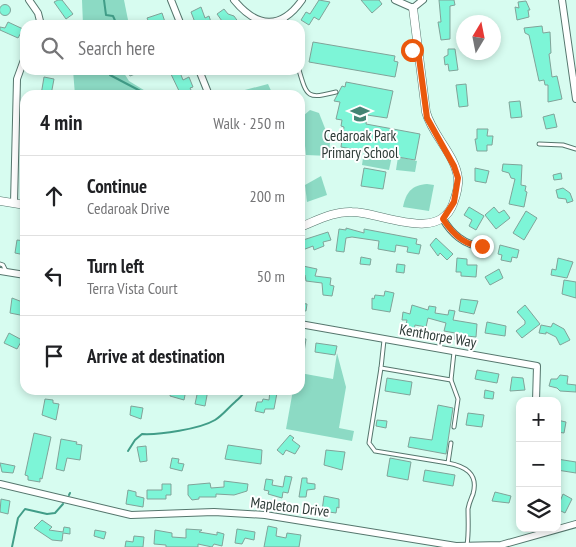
<!DOCTYPE html>
<meta charset="utf-8">
<style>
:root{--surface:#fff;--page:#f2f2f2;--text:#202124;--muted:#757577;--line:#e0e0e0}
body{margin:0;font-family:"PT Sans Narrow",sans-serif;background:var(--page);color:var(--text)}
.controls{position:absolute;right:15px;bottom:15px;display:grid;overflow:hidden;border-radius:10px;box-shadow:0 2px 8px #0003}
.controls button{width:45px;height:45px;display:grid;place-items:center;padding:0;border:0;border-bottom:1px solid var(--line);background:var(--surface);color:var(--text);font:25px sans-serif}
.compass{position:absolute;left:456px;top:15px;width:45px;height:45px;border-radius:50%;background:var(--surface);box-shadow:0 2px 8px #0003;rotate:10deg}
.stop{position:absolute;width:15px;height:15px;margin:-11px;border:4px solid #ea580c;border-radius:50%;background:#fff}
.stop.end{background:#ea580c;border-color:#fff;box-shadow:0 1px 5px #0008}
.list{margin:0;padding:0;list-style:none}
h2{display:flex;justify-content:space-between;align-items:center;height:65px;margin:0;padding:0 20px;font-size:21px}
h2 small{font-size:16px;font-weight:400;color:var(--muted)}
.list li{display:grid;grid-template-columns:32px 1fr auto;gap:15px;align-items:center;box-sizing:border-box;height:80px;padding:0 20px;border-top:1px solid var(--line)}
.list b{display:block;font-size:19px;white-space:nowrap}
.list p{margin:0;font-size:16px;white-space:nowrap;color:var(--muted)}
.list em{font-size:16px;font-style:normal;color:var(--muted)}
.icon{flex:none;width:28px;height:28px;fill:none;stroke:currentColor;stroke-width:2;stroke-linecap:round;stroke-linejoin:round}
.map{position:relative;flex:none;width:576px;height:547px;overflow:hidden}
.search{position:absolute;background:var(--surface);box-shadow:0 2px 8px #0003;left:20px;top:20px;width:285px;height:55px;display:flex;align-items:center;gap:12px;box-sizing:border-box;padding:0 18px;border-radius:15px;color:var(--muted);font-size:19px}
.panel{position:absolute;background:var(--surface);box-shadow:0 2px 8px #0003;left:20px;top:90px;width:285px;height:305px;border-radius:15px}
.map>svg:first-child{display:block}
</style>
<div class="map">
<svg width="576" height="547" viewBox="0 0 576 547">
<rect width="100%" height="100%" fill="#d7fcf0"/>
<!-- green -->
<g fill="#8cdac4">
<polygon points="82,0 124,0 129,25 83,25"/>
<polygon points="73,70 122,70 129,81 152,95 75,95"/>
<polygon points="268,84 273,95 240,95 241,91"/>
<polygon points="310,110 319,113 330,141 329,156 306,155 302,119 303,116"/>
<polygon points="364,151 392,156 389,170 362,165"/>
<polygon points="398,157 417,161 415,172 396,170"/>
<polygon points="321,176 327,195 307,202 305,185"/>
<path d="M427,184L434,185L429,211L403,207C406,192 412,185 427,184Z"/>
<polygon points="337,353 346,387 339,428 354,431 352,441 286,429 293,390 300,390 300,373 333,379"/>
</g>
<g fill="none" stroke-linecap="round" stroke-linejoin="round">
<!-- stream -->
<g stroke="#419d88" stroke-width="2">
<polyline points="104,0 106,15 113,16 117,25"/>
<polyline points="112,70 110,75 148,95"/>
<path d="M128,451L135,440L142,434C159,435 200,429 215,420C223,415 228,408 235,402C239,398 243,396 245,390"/>
<polyline points="69,495 70,493"/>
<polyline points="12,547 18,518 25,509 47,514 55,513 63,504"/>
</g>
</g>
<!-- building -->
<g fill="#7df5d7" stroke="#81a399">
<polygon points="58,0 62,0 73,14 66,19 54,2"/>
<polygon points="319,0 330,2 319,20 314,17 309,25 301,20 306,12 310,14"/>
<polygon points="361,0 379,0 382,4 372,13"/>
<polygon points="439,0 454,0 455,5 450,6 450,39 441,40 438,22 441,22"/>
<polygon points="526,1 530,10 528,10 529,17 517,20 515,7 519,8 518,2"/>
<circle cx="5" cy="10" r="5.5"/>
<polygon points="201,7 205,18 209,16 212,25 196,25 191,12"/>
<polygon points="224,9 228,14 234,16 239,23 236,25 222,25 220,22 222,21 217,14"/>
<polygon points="162,13 166,25 150,25 147,18"/>
<polygon points="8,22 23,29 18,38 0,30 0,27 5,28"/>
<polygon points="542,26 543,33 550,32 551,53 549,54 552,77 557,76 562,99 548,102 548,85 545,85 544,80 539,81 529,35 525,33 524,28"/>
<polygon points="313,42 395,56 394,61 398,62 395,77 309,62"/>
<polygon points="448,49 455,49 458,70 449,71 448,64 445,65 444,57 448,55"/>
<polygon points="127,70 145,70 130,76"/>
<polygon points="169,70 179,70 183,80 189,77 193,87 190,88 192,92 181,95"/>
<polygon points="44,77 54,79 51,95 41,95"/>
<polygon points="346,82 393,91 387,118 367,115 366,124 420,134 415,160 341,147 344,127 341,126 342,120 336,119 340,102 334,101 342,86 345,87"/>
<polygon points="466,84 468,106 459,107 456,85"/>
<polygon points="520,101 522,117 511,118 509,102"/>
<polygon points="554,114 557,127 546,129 543,117"/>
<polygon points="477,129 488,129 487,136 493,136 492,145 487,145 487,151 477,151 475,139 477,139"/>
<polygon points="503,164 522,165 521,185 526,186 525,191 527,192 524,207 509,204 515,179 511,178 509,173 502,171"/>
<polygon points="364,168 386,172 383,189 361,186"/>
<polygon points="475,168 489,171 486,183 475,181"/>
<polygon points="561,173 562,179 554,180 553,175"/>
<polygon points="563,188 570,193 573,201 567,203 566,199 558,198 556,190"/>
<polygon points="469,207 484,216 476,230 469,226 472,220 464,215"/>
<polygon points="494,207 499,213 504,210 510,218 496,229 485,215"/>
<polygon points="526,211 537,218 524,240 513,233"/>
<polygon points="346,228 364,233 364,229 417,239 416,244 421,245 419,254 407,252 408,247 396,245 395,252 378,249 379,241 352,237 346,238 344,252 336,251 339,229 346,230"/>
<polygon points="328,232 331,240 323,242 324,246 314,250 313,246 300,251 300,241"/>
<polygon points="436,238 453,254 447,260 440,253 438,256 430,245"/>
<polygon points="17,240 25,241 25,255 15,253"/>
<polygon points="500,245 519,250 517,258 512,257 511,262 501,260 502,255 498,254"/>
<polygon points="361,257 371,259 370,265 360,264"/>
<polygon points="457,258 467,259 467,265 477,265 476,277 461,276 461,272 456,272"/>
<polygon points="558,258 573,262 567,278 551,275 552,269 556,270"/>
<polygon points="397,264 405,265 404,273 396,272"/>
<polygon points="303,266 317,269 315,276 331,278 330,285 334,286 332,296 323,295 322,283 306,281 305,275 302,274"/>
<polygon points="499,269 503,278 490,285 485,277"/>
<polygon points="564,280 576,282 576,298 562,294"/>
<polygon points="385,291 394,293 390,312 372,309 372,298 374,299 375,295 384,296"/>
<polygon points="12,298 25,303 25,316 10,313"/>
<polygon points="461,299 478,301 474,314 459,311"/>
<polygon points="300,303 307,304 306,311 300,310"/>
<polygon points="412,305 428,310 429,306 436,307 435,313 448,315 449,310 455,311 453,320 477,324 476,337 467,336 466,338 454,339 455,333 444,331 446,323 428,318 426,327 415,325 414,331 405,329 407,320 402,320 403,312 410,314"/>
<polygon points="525,305 540,324 522,338 516,331 525,324 525,321 517,312"/>
<polygon points="487,322 506,326 505,336 485,333"/>
<polygon points="553,323 564,329 570,340 560,345 556,337 546,332 546,334 539,333 541,325 551,327"/>
<polygon points="9,333 22,340 17,349 4,343"/>
<polygon points="300,338 306,339 303,359 300,359"/>
<polygon points="316,343 337,346 335,355 315,352"/>
<polygon points="477,370 499,374 497,383 475,379"/>
<polygon points="560,375 568,376 567,384 576,385 576,392 560,391 557,388 549,386 551,379 557,379"/>
<polygon points="512,377 523,378 525,390 510,391"/>
<polygon points="387,378 412,382 410,395 385,391"/>
<polygon points="171,390 186,390 184,400 170,396"/>
<polygon points="198,390 208,390 205,406 195,404"/>
<polygon points="485,390 494,392 493,399 484,398"/>
<polygon points="270,391 277,393 274,409 265,409 264,413 255,411 257,402 262,402 263,399 269,400"/>
<polygon points="45,399 53,400 53,403 59,404 56,420 42,415"/>
<polygon points="438,405 453,408 446,454 408,447 410,437 432,440"/>
<polygon points="131,406 143,408 141,419 130,415"/>
<polygon points="468,413 484,415 482,427 466,425"/>
<polygon points="377,420 387,421 386,428 376,426"/>
<polygon points="557,420 566,422 564,433 557,432"/>
<polygon points="34,433 51,437 42,479 40,478 40,482 28,480 28,476 25,475"/>
<polygon points="290,435 294,438 292,440 300,446 295,454 286,450 283,455 277,450"/>
<polygon points="61,439 77,442 76,444 82,445 80,460 67,458 64,471 56,469"/>
<polygon points="228,445 262,450 261,464 225,459"/>
<polygon points="146,446 147,461 140,462 137,447"/>
<polygon points="326,450 345,452 342,470 324,465"/>
<polygon points="172,458 179,459 178,463 184,464 182,471 170,468"/>
<polygon points="390,458 411,462 408,480 387,476"/>
<polygon points="557,459 576,462 576,473 557,470"/>
<polygon points="0,463 15,466 13,473 2,472"/>
<polygon points="425,470 455,475 453,486 423,481"/>
<polygon points="285,476 292,477 288,493 283,492 282,498 268,494 269,491 264,490 266,479 273,480 272,485 283,487"/>
<polygon points="302,478 307,478 307,483 315,484 315,489 307,490 306,497 299,497"/>
<polygon points="224,481 248,484 247,491 234,495 216,494 216,497 199,497 199,499 192,500 188,495 188,485 210,483 211,488 224,487"/>
<polygon points="162,484 171,484 171,495 166,495 166,499 147,499 147,490 162,490"/>
<polygon points="128,490 136,492 136,496 144,498 143,507 126,504"/>
<polygon points="495,492 511,496 509,503 492,501"/>
<polygon points="563,494 572,499 565,513 557,509"/>
<polygon points="324,496 339,499 339,508 337,507 336,513 322,511"/>
<polygon points="1,499 10,501 8,514 0,512"/>
<polygon points="42,520 52,527 49,530 63,532 64,527 70,528 70,534 63,533 62,541 52,540 34,528"/>
<polygon points="268,526 277,528 276,536 286,538 287,533 301,535 299,547 264,547"/>
<polygon points="186,529 202,530 199,532 217,535 217,532 224,534 222,546 214,544 212,547 198,544 198,547 166,547 166,545 154,544 155,530 172,533 172,537 186,538"/>
<polygon points="237,529 255,532 254,540 245,538 242,544 235,543"/>
<polygon points="95,530 106,532 104,539 94,536"/>
<polygon points="134,536 144,537 143,547 125,547 126,541 133,542"/>
</g>
<g fill="none" stroke-linecap="round" stroke-linejoin="round">
<!-- service casing -->
<g stroke="#55766d" stroke-width="5">
<g id="service">
<polyline points="285,19 287,25"/>
<polyline points="404,52 417,50"/>
<path d="M299,70C307,98 308,99 336,92"/>
<polyline points="539,144 563,145 576,149"/>
<polyline points="0,264 3,265 6,271"/>
<polyline points="384,340 381,368 451,380 454,352"/>
<polyline points="381,368 369,443 375,451 448,463 451,443"/>
<polyline points="451,380 458,399 454,427"/>
<path d="M448,463C464,466 479,473 473,494C471,499 469,503 468,509C468,521 469,532 467,545"/>
</g>
</g>
<!-- minor casing -->
<g stroke="#55766d" stroke-width="8">
<g id="minor">
<polyline points="29,0 38,13 41,25"/>
<polyline points="171,0 181,25"/>
<path d="M234,0C257,28 281,30 302,0"/>
<polyline points="395,0 413,8 423,0"/>
<polyline points="562,0 576,99"/>
<polyline points="199,70 209,95"/>
<polyline points="14,203 17,79 25,57"/>
<path d="M443,219C451,233 465,246 482,246"/>
<polyline points="0,271 25,275"/>
<polyline points="300,324 537,366 536,401"/>
<polyline points="0,484 131,515 214,512 265,515 456,546 501,545 576,524"/>
</g>
</g>
<!-- tertiary casing -->
<g stroke="#55766d" stroke-width="9">
<g id="tertiary">
<polyline points="0,201 25,205"/>
<path d="M300,227C316,221 334,211 352,212C381,212 438,243 453,204C456,196 459,186 458,178C455,154 432,135 426,112L413,8"/>
</g>
</g>
<!-- service -->
<use href="#service" stroke="#fff" stroke-width="3"/>
<!-- minor -->
<use href="#minor" stroke="#fff" stroke-width="6"/>
<!-- tertiary -->
<use href="#tertiary" stroke="#fff" stroke-width="8"/>
</g>
<g fill="none" stroke-linecap="round" stroke-linejoin="round">
<!-- route -->
<path stroke="#ea580c" stroke-width="6" d="M412,50H418L427,118L454,166L458,178L454,202L443,219C452,233 464,246 482,246"/>
</g>
<!-- icons -->
<defs>
<g id="school-bare" transform="scale(1.5)"><path d="M0-5L7-2L0 1L-7-2ZM-4 1L0 2.5L4 1V4Q0 6-4 4Z" fill="#438473" stroke="#fff" stroke-width="2.5" paint-order="stroke"/></g>
</defs>
<g fill-rule="evenodd">
<use href="#school-bare" x="360" y="114"/>
</g>
<g text-anchor="middle" stroke-width="4" stroke-linejoin="round" paint-order="stroke">
<!-- poi labels -->
<g font-size="15" fill="#2d3b37" stroke="#fff">
<text x="360" y="141">Cedaroak Park<tspan x="360" dy="17">Primary School</tspan></text>
</g>
<!-- street labels -->
<g font-size="15" fill="#2d3b37" stroke="#fff">
<text transform="translate(438 336) rotate(10)" y="5">Kenthorpe Way</text>
<text transform="translate(290 507) rotate(7)" y="5">Mapleton Drive</text>
</g>
</g>
</svg>
<div class="controls">
<button>+</button>
<button>−</button>
<button><svg class="icon" aria-label="layers" viewBox="0 0 24 24"><path d="M12 4l9 5-9 5-9-5zM3 14l9 5 9-5"/></svg></button>
</div>
<svg class="compass" viewBox="-18 -18 36 36"><path d="M0-13l5 13h-10z" fill="#e53935"/><path d="M0 13l5-13h-10z" fill="#757577"/></svg>
<div class="stop" style="left:412px;top:50px"></div>
<div class="stop end" style="left:482px;top:246px"></div>
<div class="search"><svg class="icon" aria-label="search" viewBox="0 0 24 24"><circle cx="10" cy="10" r="6"/><path d="M15 15l6 6"/></svg>Search here</div>
<section class="panel">
<h2>4 min<small>Walk · 250 m</small></h2>
<ul class="list">
<li><svg class="icon" aria-label="ahead" viewBox="0 0 24 24"><path d="M12 20V5M6 11l6-6 6 6"/></svg><div><b>Continue</b><p>Cedaroak Drive</p></div><em>200 m</em></li>
<li><svg class="icon" aria-label="left" viewBox="0 0 24 24"><path d="M17 20v-9H6M10 6l-5 5 5 5"/></svg><div><b>Turn left</b><p>Terra Vista Court</p></div><em>50 m</em></li>
<li><svg class="icon" aria-label="arrive" viewBox="0 0 24 24"><path d="M6 21V4h12l-3 4 3 4H6"/></svg><div><b>Arrive at destination</b></div></li>
</ul>
</section>
</div>
